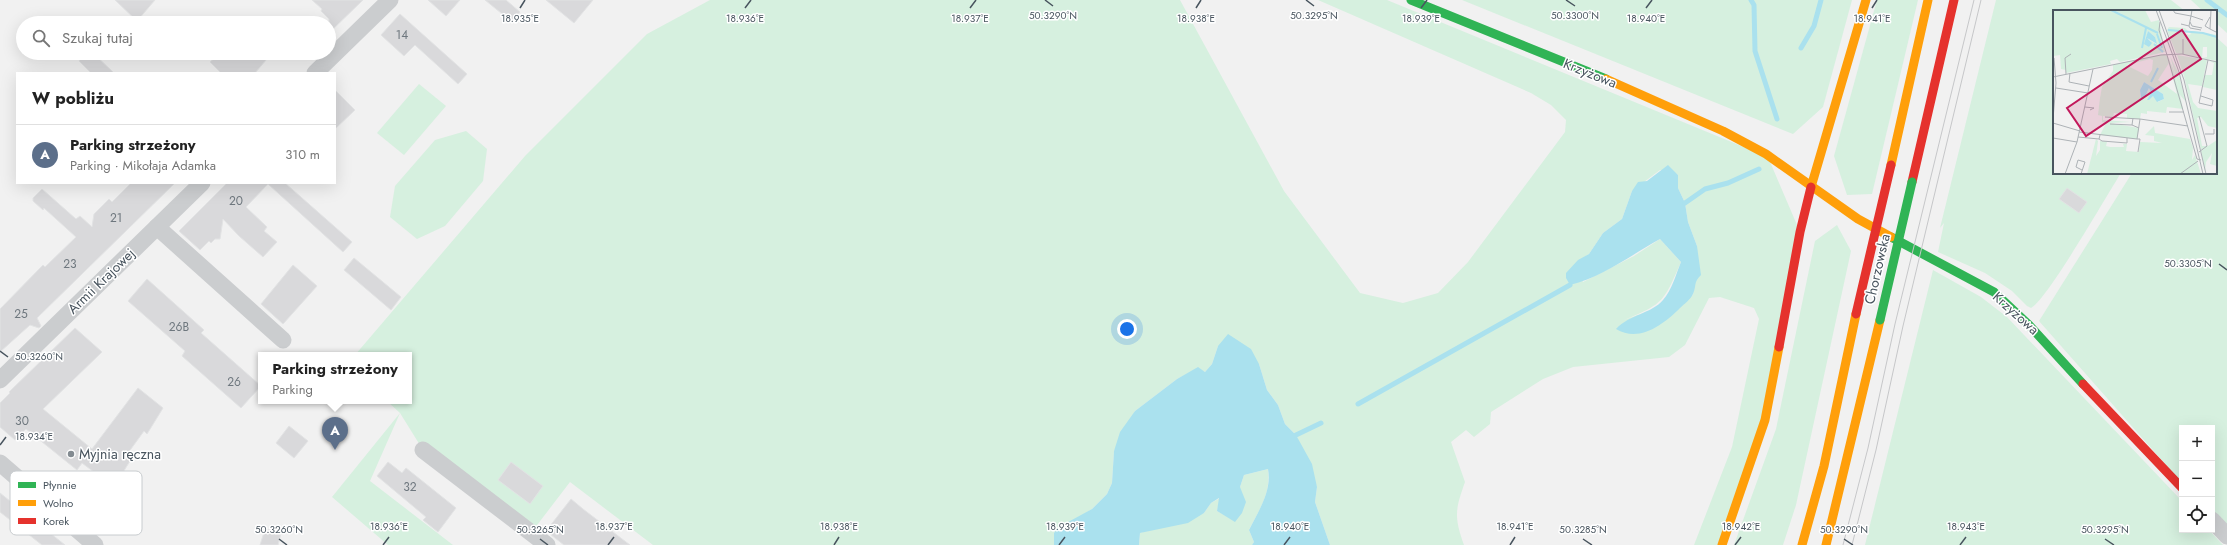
<!DOCTYPE html>
<html lang="pl">
<meta charset="utf-8">
<style>
:root{--surface:#fff;--page:#f2f2f2;--text:#222;--muted:#767676;--line:#e0e0e0;--accent:#1a73e8}
body{margin:0;font-family:Jost,sans-serif;background:var(--page);color:var(--text)}
.controls{position:absolute;right:12px;bottom:12px;display:grid;overflow:hidden;border-radius:0px;box-shadow:0 4px 16px #0002}
.controls button{width:36px;height:36px;display:grid;place-items:center;padding:0;border:0;border-bottom:1px solid var(--line);background:var(--surface);color:var(--text);font:20px sans-serif}
.you{position:absolute;left:1127px;top:329px;width:14px;height:14px;margin:-10px;border:3px solid #fff;border-radius:50%;background:#1a73e8;box-shadow:0 0 0 6px #1a73e833}
.badge{display:grid;place-items:center;width:26px;height:26px;border-radius:50%;background:var(--accent);color:#fff;font-size:13px;font-weight:700}
.pin{position:absolute;translate:-50% -33px;filter:drop-shadow(0 1px 2px #0008)}
.pin::after{content:'';position:absolute;top:21px;width:14px;height:12px;background:inherit;clip-path:polygon(0 0,100% 0,50% 100%)}
.popup{position:absolute;left:258px;top:352px;width:154px;height:52px;box-sizing:border-box;display:grid;place-content:center;border-radius:0px;background:var(--surface);filter:drop-shadow(0 1px 3px #0005);font-size:13px;white-space:nowrap;color:var(--muted)}
.popup b{font-size:15px;color:var(--text)}
.popup::after{content:'';position:absolute;left:50%;top:100%;margin-left:-8px;border:8px solid transparent;border-top-color:var(--surface)}
.list{margin:0;padding:0;list-style:none}
h2{display:flex;justify-content:space-between;align-items:center;height:52px;margin:0;padding:0 16px;font-size:17px}
h2 small{font-size:13px;font-weight:400;color:var(--muted)}
.list li{display:grid;grid-template-columns:26px 1fr auto;gap:12px;align-items:center;box-sizing:border-box;height:60px;padding:0 16px;border-top:1px solid var(--line)}
.list b{display:block;font-size:15px;white-space:nowrap}
.list p{margin:0;font-size:13px;white-space:nowrap;color:var(--muted)}
.list em{font-size:13px;font-style:normal;color:var(--muted)}
.icon{flex:none;width:22px;height:22px;fill:none;stroke:currentColor;stroke-width:2;stroke-linecap:round;stroke-linejoin:round}
.map{position:relative;flex:none;width:2227px;height:545px;overflow:hidden}
.search{position:absolute;background:var(--surface);box-shadow:0 4px 16px #0002;left:16px;top:16px;width:320px;height:44px;display:flex;align-items:center;gap:10px;box-sizing:border-box;padding:0 14px;border-radius:22px;color:var(--muted);font-size:15px}
.panel{position:absolute;background:var(--surface);box-shadow:0 4px 16px #0002;left:16px;top:72px;width:320px;height:112px;border-radius:0px}
.map>svg:first-child{display:block}
</style>
<div class="map">
<svg width="2227" height="545" viewBox="0 0 2227 545">
<rect width="100%" height="100%" fill="#f1f1f1"/>
<!-- green -->
<g fill="#d6f0df" fill-rule="evenodd">
<path d="M710,0H1180L1284,191L1360,293L1403,303L1438,293L1468,262L1565,132L1566,120L1551,105L1531,93L1318,0H1387L1768,157L1800,232L1765,420L1722,545H1694L1732,447L1759,319L1754,308L1720,297L1709,298L1685,345L1669,357L1573,367L1543,379L1491,412L1490,424L1474,437L1466,430L1451,442L1465,482C1455,510 1454,517 1464,545H1330L1315,502L1317,487L1302,449L1296,435L1285,424L1278,405L1267,390L1259,364L1218,346L1212,364L1205,372L1198,368L1177,379L1135,411L1114,451L1112,483L1107,494L1092,509L1054,533V545H653L570,482L531,533L423,450L400,413L370,481L453,545H388L332,497L400,413L387,401H409V355H355L525,156L647,34ZM1660,170H1671L1678,175V188L1685,203L1688,222L1697,246L1693,295L1624,320C1664,304 1664,301 1681,262L1660,239L1634,256L1583,282L1576,263L1589,254L1603,233L1622,219L1632,191Z"/>
<polygon points="1462,0 1852,0 1823,107 1793,134"/>
<polygon points="1877,0 1918,0 1872,194 1847,195 1834,156"/>
<path d="M1996,0H2171L2185,11H2054V173H2121C2107,195 2047,300 2031,308L2027,306L2012,291L1985,273L1938,252L1944,223L1940,228Z"/>
<polygon points="2191,0 2227,0 2227,33 2216,23 2216,11 2203,11"/>
<polygon points="2216,37 2227,47 2227,527 2212,513 2212,428 2182,428 2182,483 2039,321 2132,173 2216,173"/>
<polygon points="419,84 446,106 404,155 377,133"/>
<polygon points="466,131 487,149 483,181 445,226 417,239 390,217 395,186 435,140"/>
<polygon points="1837,225 1851,251 1796,505 1783,545 1734,545 1776,429 1815,241"/>
<polygon points="1933,270 1981,297 2007,317 2182,501 2182,530 2209,530 2223,545 1865,545"/>
<path d="M1268,469C1271,494 1260,508 1249,530L1254,542L1252,545H1139L1140,533L1204,513L1211,503L1220,498L1217,511L1235,521L1240,487L1244,475Z"/>
</g>
<!-- water -->
<g fill="#aae1ee">
<path d="M1668,165L1678,175V188L1685,203L1688,222L1697,246L1701,275C1693,283 1697,285 1693,294C1691,299 1684,304 1680,308C1663,325 1639,343 1616,329C1630,314 1651,314 1663,300C1672,290 1676,274 1681,262L1660,239C1631,255 1603,277 1570,285L1566,278V273L1578,260L1589,254L1603,233L1622,219L1632,191L1638,182L1647,181Z"/>
<path d="M1228,334L1251,349L1259,364L1267,390L1278,405L1285,424L1296,435L1312,464L1317,487L1315,502L1330,545H1252L1254,542L1249,530C1259,510 1272,491 1268,469L1244,475L1240,487L1246,502L1242,513L1235,522L1217,511L1219,498L1211,503L1204,513L1188,523L1140,533L1139,545H1054V533L1059,527L1092,509L1107,494L1112,483L1114,451L1120,432L1135,411L1177,379L1198,367L1205,372L1212,364L1218,346Z"/>
</g>
<g fill="none" stroke-linecap="round" stroke-linejoin="round">
<!-- stream -->
<g stroke="#aae1ee" stroke-width="5">
<polyline points="1751,0 1754,5 1755,51 1777,119"/>
<polyline points="2207,0 2227,15"/>
<polyline points="1801,48 1814,26 1821,0"/>
<polyline points="1685,203 1705,189 1728,183 1759,169"/>
<polyline points="1358,404 1570,285"/>
<polyline points="1296,435 1321,423"/>
</g>
</g>
<!-- building -->
<g fill="#d9d9db" stroke="#e2e3e4">
<polygon points="115,0 155,0 137,21"/>
<polygon points="312,0 363,0 329,33 329,19 321,11 322,9"/>
<polygon points="428,0 460,0 446,16"/>
<polygon points="485,0 506,0 520,12 512,22"/>
<polygon points="546,0 593,0 574,23"/>
<polygon points="400,14 467,74 458,84 415,45 404,56 381,35"/>
<polygon points="86,53 93,53 114,73 91,73 79,61"/>
<polygon points="220,53 272,53 255,73 221,73 210,62"/>
<polygon points="335,90 355,110 335,129"/>
<polygon points="131,183 175,183 37,318 41,326 39,328 30,325 0,352 0,309 43,265 45,267 76,237 44,208 43,210 33,201 33,198 42,189 76,219 80,216 92,227 94,214 109,199 112,202"/>
<polygon points="227,183 285,183 352,242 343,252 268,184 246,207 267,227 264,231 277,242 263,257 239,236 223,219 220,239 215,239 211,243 209,241 200,250 179,231"/>
<polygon points="2067,188 2087,202 2079,213 2059,199"/>
<polygon points="354,258 401,297 391,310 344,270"/>
<polygon points="293,265 317,286 283,324 261,304"/>
<polygon points="147,279 204,330 201,333 261,386 241,408 182,356 185,351 128,301"/>
<polygon points="75,328 102,352 43,409 92,449 138,388 163,408 147,434 144,431 128,453 133,456 114,487 82,463 77,470 26,429 15,440 0,427 0,403 10,393 9,392"/>
<polygon points="289,426 308,441 294,458 276,443"/>
<polygon points="388,462 402,473 406,468 456,508 438,532 423,520 426,517 377,476"/>
<polygon points="511,462 543,486 530,504 498,480"/>
<polygon points="0,493 65,545 42,545 0,512"/>
<polygon points="571,499 583,509 630,545 564,545 546,531"/>
<polygon points="265,529 281,533 278,545 260,545"/>
</g>
<g fill="none" stroke-linecap="round" stroke-linejoin="round">
<!-- street -->
<g stroke="#cbcdcf" stroke-width="17">
<polyline points="315,73 390,0"/>
<polyline points="157,227 283,340"/>
<polyline points="0,380 202,183"/>
<polyline points="423,450 547,545"/>
<polyline points="0,463 95,545"/>
<polyline points="2212,520 2227,536"/>
</g>
<!-- fast -->
<g stroke="#30b455" stroke-width="9">
<polyline points="1411,0 1606,79"/>
<polyline points="1891,237 1994,292 2029,325 2083,384"/>
</g>
<!-- slow -->
<g stroke="#ff9f0a" stroke-width="9">
<polyline points="1606,79 1723,131 1766,154 1858,219 1891,237"/>
<polyline points="1891,165 1928,0"/>
<polyline points="1811,187 1866,0"/>
<polyline points="1722,545 1765,420 1779,347"/>
<polyline points="1802,545 1824,466 1856,314"/>
<polyline points="1826,545 1880,320"/>
</g>
<!-- jam -->
<g stroke="#e5322d" stroke-width="9">
<polyline points="1912,182 1954,0"/>
<polyline points="1779,347 1800,232 1811,187"/>
<polyline points="2083,384 2182,488"/>
</g>
<!-- tram -->
<g stroke="#c6c7c9" stroke-width="1">
<polyline points="1843,545 1868,448 1895,324 1974,0"/>
<polyline points="1852,545 1876,450 1903,326 1981,0"/>
</g>
<!-- fast-bridge -->
<polyline stroke="#30b455" stroke-width="9" points="1880,320 1912,182"/>
<!-- jam-bridge -->
<polyline stroke="#e5322d" stroke-width="9" points="1856,314 1891,165"/>
</g>
<!-- ticks -->
<path fill="none" stroke="#48545e" stroke-width="1.5" d="M1045,0L1053,6M1306,0L1314,6M1566,0L1575,6M520,8L525,0M745,8L751,0M970,8L976,0M1196,8L1201,0M1421,8L1427,0M1646,8L1652,0M1872,8L1877,0M2219,264L2227,270M0,351L8,357M0,445L6,437M279,539L287,545M540,539L548,545M1583,539L1592,545M1844,539L1853,545M2105,539L2114,545M383,545L389,537M608,545L614,537M834,545L839,537M1059,545L1065,537M1284,545L1290,537M1510,545L1515,537M1735,545L1741,537M1960,545L1966,537"/>
<!-- markers -->
<circle fill="#838b91" stroke="#fff" stroke-width="1.5" cx="71" cy="454" r="4"/>
<g text-anchor="middle" stroke-width="3" stroke-linejoin="round" paint-order="stroke">
<!-- number labels -->
<g font-size="12" fill="#6e777e">
<text x="402" y="39">14</text>
<text x="236" y="205">20</text>
<text x="116" y="222">21</text>
<text x="70" y="268">23</text>
<text x="21" y="318">25</text>
<text x="179" y="331">26B</text>
<text x="234" y="386">26</text>
<text x="22" y="425">30</text>
<text x="410" y="491">32</text>
</g>
<!-- street labels -->
<g font-size="14" fill="#48545e" stroke="#fff">
<text transform="translate(1590 73) rotate(22)" y="5">Krzyżowa</text>
<text transform="translate(1877 269) rotate(-77)" y="5">Chorzowska</text>
<text transform="translate(101 281) rotate(-44)" y="5">Armii Krajowej</text>
<text transform="translate(2016 313) rotate(42)" y="5">Krzyżowa</text>
</g>
<!-- poi labels -->
<g font-size="14" fill="#48545e" stroke="#fff" text-anchor="start">
<text x="79" y="459">Myjnia ręczna</text>
</g>
</g>
<!-- overview -->
<g transform="translate(2053 10)">
<rect width="164" height="164" fill="#f1f1f1"/>
<path d="M0,0H57L62,3L69,4L60,0H92L98,12L106,10L112,42L67,52L64,49L57,51L58,54L13,63V60L8,59L7,45L0,46ZM95,21L102,27L103,34L94,28L98,32L96,37L92,33ZM116,17L132,18L135,21L131,23L136,25L138,24L136,21H140L164,25V51L150,48L154,47V37H150L149,48L123,43L114,20ZM111,44L115,47L120,58L127,81L117,46L125,62L133,92L127,85L130,99L114,97L113,103L94,101V104L88,103L87,109L74,108V104L61,103L60,107L50,106V110L78,112L57,113L86,118L84,129L47,125L53,113L49,112V106L45,105L47,88L49,77L60,61V55ZM97,49L100,50L99,60L95,66L73,55ZM116,53L124,84L105,70ZM91,72L110,84L111,89L105,92L100,86L95,90L98,84L96,78L91,89L87,88V80ZM124,45L154,50L149,76L135,74L140,92L145,98L164,101V118L155,116L148,107L144,108L149,136H155L164,130V156L157,154L159,143L153,152L152,161L148,141L153,138L148,140L131,66ZM156,51L164,52V80L150,77L152,65H159L161,53ZM101,116L102,123L137,129L140,138L139,150L142,145L148,164H34L43,129L45,131L43,146L47,140V131L54,132L53,136L57,137H71L70,134H74L73,141L86,142L87,132L109,133L101,131V126L92,125Z" fill="#d6f0df" fill-rule="evenodd"/>
<path d="M95,21L102,27L104,34L94,28L99,33L96,37L91,34ZM91,72L110,84L111,89L104,92L100,86L96,90H94L98,83L96,78L91,89L88,90L87,80Z" fill="#aae1ee"/>
<path fill="none" stroke="#aae1ee" stroke-width="2" d="M58,0L105,23M115,20L150,23L164,27M104,24L109,38M101,34L110,42M89,38L93,18M98,72L105,58"/>
<path fill="none" stroke="#adb2b6" stroke-width="1" d="M103,0L126,62L150,164M106,0L131,70L153,164M120,0L122,3L138,6L139,0M158,0L157,19L163,22M107,12L106,20L114,45M137,12L139,16L149,18M128,14L136,16L138,6L150,10M136,16L137,18L148,20M157,19L152,16L157,7M130,29V44M114,45L144,149L148,150M17,63L16,72L36,76M13,64L12,48L18,44M0,67L108,45L129,44L164,52M3,78L35,83M148,86L160,90L159,96L146,93L155,50M32,97L41,98L37,100M116,102H131M146,106L154,136L146,142M52,107L87,109M80,108L79,115L86,118M0,109L3,73L1,48M0,113L27,121M57,114L79,115M26,122L84,129L87,109L135,116M152,124H161V119M47,125L46,129L49,131L74,133V128M25,127L46,129M0,128L24,132M84,129H87L85,142M12,164L24,132L40,59M28,164L32,152L25,150L23,157L29,160M127,164L145,151"/>
<path fill="#c2185b" fill-opacity="0.15" stroke="#c2185b" stroke-width="2" d="M129,20L148,49L33,126L14,98Z"/>
<rect width="164" height="164" fill="none" stroke="#48545e" stroke-width="2"/>
</g>
<!-- legend -->
<rect x="10" y="471" width="132" height="64" rx="6" fill="#fff" stroke="#c8cccf" stroke-width="1"/>
<rect x="18" y="482" width="18" height="6" fill="#30b455"/>
<rect x="18" y="500" width="18" height="6" fill="#ff9f0a"/>
<rect x="18" y="518" width="18" height="6" fill="#e5322d"/>
<g font-size="11" fill="#48545e">
<text x="43" y="489">Płynnie</text>
<text x="43" y="507">Wolno</text>
<text x="43" y="525">Korek</text>
</g>
<g font-size="10" text-anchor="middle" fill="#48545e" stroke="#fff" stroke-width="3" stroke-linejoin="round" paint-order="stroke">
<text x="1053" y="19">50.3290°N</text>
<text x="1314" y="19">50.3295°N</text>
<text x="1575" y="19">50.3300°N</text>
<text x="520" y="22">18.935°E</text>
<text x="745" y="22">18.936°E</text>
<text x="970" y="22">18.937°E</text>
<text x="1196" y="22">18.938°E</text>
<text x="1421" y="22">18.939°E</text>
<text x="1646" y="22">18.940°E</text>
<text x="1872" y="22">18.941°E</text>
<text x="2188" y="267">50.3305°N</text>
<text x="39" y="360">50.3260°N</text>
<text x="34" y="440">18.934°E</text>
<text x="389" y="530">18.936°E</text>
<text x="614" y="530">18.937°E</text>
<text x="839" y="530">18.938°E</text>
<text x="1065" y="530">18.939°E</text>
<text x="1290" y="530">18.940°E</text>
<text x="1515" y="530">18.941°E</text>
<text x="1741" y="530">18.942°E</text>
<text x="1966" y="530">18.943°E</text>
<text x="279" y="533">50.3260°N</text>
<text x="540" y="533">50.3265°N</text>
<text x="1583" y="533">50.3285°N</text>
<text x="1844" y="533">50.3290°N</text>
<text x="2105" y="533">50.3295°N</text>
</g>
</svg>
<div class="controls">
<button>+</button>
<button>−</button>
<button><svg class="icon" aria-label="locate" viewBox="0 0 24 24"><circle cx="12" cy="12" r="6"/><path d="M12 2v4M12 18v4M2 12h4M18 12h4"/></svg></button>
</div>
<div class="you"></div>
<div class="pin badge" style="left:335px;top:450px;background:#5c6f8a">A</div>
<div class="popup"><b>Parking strzeżony</b>Parking</div>
<div class="search"><svg class="icon" aria-label="search" viewBox="0 0 24 24"><circle cx="10" cy="10" r="6"/><path d="M15 15l6 6"/></svg>Szukaj tutaj</div>
<section class="panel">
<h2>W pobliżu<small></small></h2>
<ul class="list">
<li><span class="badge" style="background:#5c6f8a">A</span><div><b>Parking strzeżony</b><p>Parking · Mikołaja Adamka</p></div><em>310 m</em></li>
</ul>
</section>
</div>
